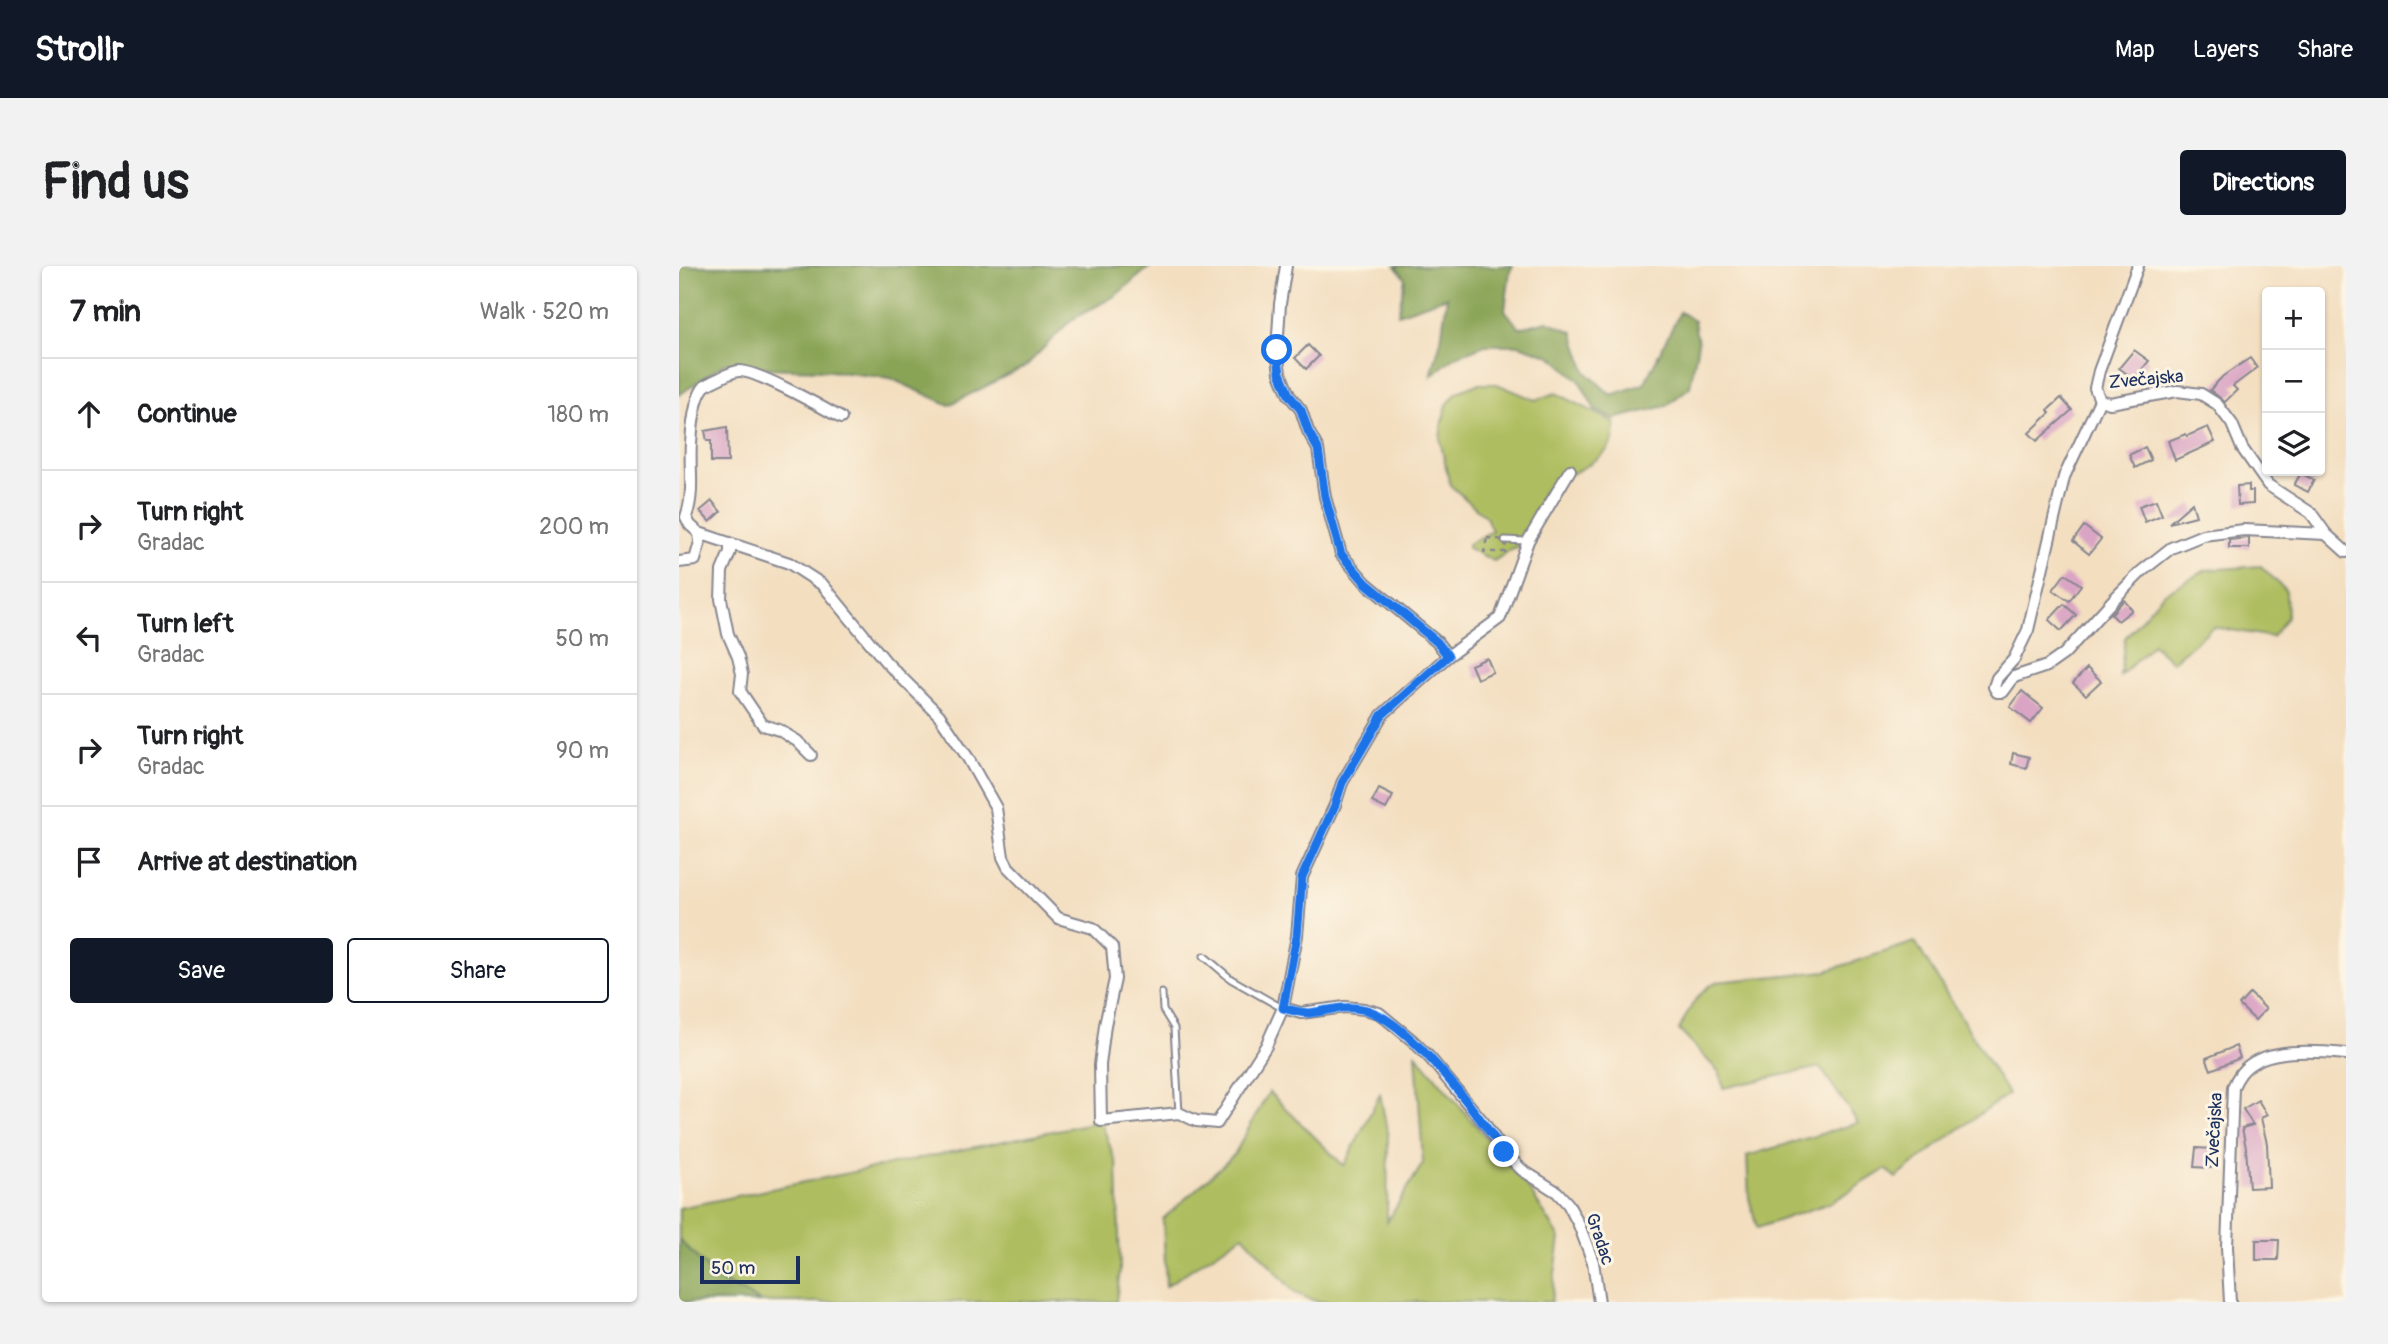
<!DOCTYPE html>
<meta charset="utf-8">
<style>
:root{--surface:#fff;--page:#f2f2f2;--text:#202124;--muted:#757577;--line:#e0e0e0;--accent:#111827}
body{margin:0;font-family:Pangolin,sans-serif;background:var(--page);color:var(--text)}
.controls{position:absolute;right:21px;top:21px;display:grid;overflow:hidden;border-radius:7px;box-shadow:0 2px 5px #0004}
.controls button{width:63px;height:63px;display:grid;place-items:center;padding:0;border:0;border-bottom:2px solid var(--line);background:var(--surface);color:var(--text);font:35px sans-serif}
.scale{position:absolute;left:21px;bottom:18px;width:100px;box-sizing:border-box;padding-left:7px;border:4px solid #1b2f5e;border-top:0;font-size:19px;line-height:24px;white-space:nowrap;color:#1b2f5e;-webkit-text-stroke:5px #fcf5e5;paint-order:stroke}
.stop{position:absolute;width:21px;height:21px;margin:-16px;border:5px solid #1a73e8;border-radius:50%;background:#fff}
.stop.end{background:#1a73e8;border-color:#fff;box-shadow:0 2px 7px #0008}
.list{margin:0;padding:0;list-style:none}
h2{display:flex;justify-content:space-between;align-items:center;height:91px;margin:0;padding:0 28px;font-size:30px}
h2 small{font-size:23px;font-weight:400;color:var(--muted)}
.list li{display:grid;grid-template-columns:46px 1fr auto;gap:21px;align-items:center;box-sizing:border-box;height:112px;padding:0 28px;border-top:2px solid var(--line)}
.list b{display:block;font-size:26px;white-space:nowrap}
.list p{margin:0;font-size:23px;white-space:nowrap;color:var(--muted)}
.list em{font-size:23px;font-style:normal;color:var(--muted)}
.actions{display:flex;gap:14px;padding:21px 28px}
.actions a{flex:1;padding:16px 0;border:2px solid var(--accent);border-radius:7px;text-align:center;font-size:24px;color:var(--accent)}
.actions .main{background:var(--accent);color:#fff}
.icon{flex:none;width:38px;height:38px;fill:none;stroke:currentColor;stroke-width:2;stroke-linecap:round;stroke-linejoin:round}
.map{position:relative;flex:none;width:1667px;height:1036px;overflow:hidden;border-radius:7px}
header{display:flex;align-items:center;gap:42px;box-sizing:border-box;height:98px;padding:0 35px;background:var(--accent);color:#fff}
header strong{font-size:33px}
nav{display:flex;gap:38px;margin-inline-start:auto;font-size:24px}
.intro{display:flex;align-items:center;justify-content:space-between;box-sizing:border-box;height:168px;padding:0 42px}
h1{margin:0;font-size:49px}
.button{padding:18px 32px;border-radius:7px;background:var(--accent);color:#fff;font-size:24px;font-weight:700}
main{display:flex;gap:42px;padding:0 42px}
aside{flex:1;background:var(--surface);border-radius:7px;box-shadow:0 2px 5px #0004}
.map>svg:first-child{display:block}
</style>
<header>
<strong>Strollr</strong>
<nav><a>Map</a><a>Layers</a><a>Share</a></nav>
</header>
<div class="intro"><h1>Find us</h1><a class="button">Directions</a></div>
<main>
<aside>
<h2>7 min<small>Walk · 520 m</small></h2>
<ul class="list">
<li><svg class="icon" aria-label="ahead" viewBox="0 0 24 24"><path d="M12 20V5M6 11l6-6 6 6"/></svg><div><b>Continue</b></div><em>180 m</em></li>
<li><svg class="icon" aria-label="right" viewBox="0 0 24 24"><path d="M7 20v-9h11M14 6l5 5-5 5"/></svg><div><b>Turn right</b><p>Gradac</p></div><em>200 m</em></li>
<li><svg class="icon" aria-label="left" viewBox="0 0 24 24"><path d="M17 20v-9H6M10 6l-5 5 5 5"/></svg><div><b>Turn left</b><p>Gradac</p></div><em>50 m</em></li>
<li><svg class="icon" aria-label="right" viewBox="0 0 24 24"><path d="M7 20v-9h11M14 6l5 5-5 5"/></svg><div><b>Turn right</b><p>Gradac</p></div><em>90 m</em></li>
<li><svg class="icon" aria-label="arrive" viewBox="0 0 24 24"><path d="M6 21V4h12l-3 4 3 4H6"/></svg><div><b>Arrive at destination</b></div></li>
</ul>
<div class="actions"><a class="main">Save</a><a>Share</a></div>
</aside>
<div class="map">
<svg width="1667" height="1036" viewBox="0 0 1667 1036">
<rect width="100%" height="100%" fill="#fcf5e5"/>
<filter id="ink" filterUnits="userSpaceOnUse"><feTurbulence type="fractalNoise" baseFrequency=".0143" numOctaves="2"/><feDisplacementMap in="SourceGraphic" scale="14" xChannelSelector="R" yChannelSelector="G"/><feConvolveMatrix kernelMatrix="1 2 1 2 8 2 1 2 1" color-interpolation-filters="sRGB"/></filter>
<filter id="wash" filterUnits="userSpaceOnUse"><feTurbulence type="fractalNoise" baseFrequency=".00686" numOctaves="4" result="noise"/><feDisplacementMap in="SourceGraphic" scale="28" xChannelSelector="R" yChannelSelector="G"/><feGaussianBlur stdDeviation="1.57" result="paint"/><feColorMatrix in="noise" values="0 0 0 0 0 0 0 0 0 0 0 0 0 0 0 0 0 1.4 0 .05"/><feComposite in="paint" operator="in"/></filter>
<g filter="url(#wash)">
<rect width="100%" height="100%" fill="#f3dec0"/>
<!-- green -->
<g fill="#aebd5f" stroke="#64765e" stroke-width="2">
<path d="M798,118H818L856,134L877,127L935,156C943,196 887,204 866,225C859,231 848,270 844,281L834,282L815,295L789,282V278L813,265L807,251L771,219L761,174L763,156L768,139L778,126Z"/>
<polygon points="1582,300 1607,325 1608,351 1593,371 1534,361 1493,396 1474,378 1441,410 1446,372 1484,328 1527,304"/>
<path d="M1236,676L1329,828L1269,871L1217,912L1207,903L1153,936L1078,962L1070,932L1068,890L1179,857L1141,801L1044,822L1041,807L1000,764C1010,744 1017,727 1037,716L1147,705Z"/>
<polygon points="737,788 849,922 881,972 872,1036 639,1036 616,1027 564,969 487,1020 484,953 555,889 590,826 665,900 701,828 709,869 708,956 744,897"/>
<polygon points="422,855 438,900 441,1004 437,1036 82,1036 39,1013 0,974 0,942"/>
</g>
<!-- forest -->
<g fill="#8aa456" stroke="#526a5a" stroke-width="2">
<polygon points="0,0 472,0 436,30 392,54 347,100 270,139 211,112 142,104 81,102 46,97 0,129"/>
<polygon points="716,0 834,0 831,5 826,44 840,62 868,55 894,66 907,106 932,129 965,118 1001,46 1015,55 1019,77 1011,121 987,140 935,153 916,144 900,114 872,90 840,79 806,79 775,91 752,110 762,74 768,31 719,48 726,13"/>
<polygon points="0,974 39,1013 82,1036 0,1036"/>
</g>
<g id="blocks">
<!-- building -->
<g fill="#daa5c4">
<polygon points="629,79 640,90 627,103 616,92"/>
<polygon points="1455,84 1470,95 1455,113 1440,102"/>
<polygon points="1571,92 1578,102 1554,120 1558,124 1546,136 1531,124 1544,110"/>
<polygon points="1382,132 1393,144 1358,175 1350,167 1371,147 1369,144"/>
<polygon points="48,161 49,196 32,196 32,175 28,175 26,165"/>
<polygon points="1529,161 1536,176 1496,194 1489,175 1507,168 1508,170"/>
<polygon points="1466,181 1472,194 1456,202 1450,189"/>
<polygon points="1622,207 1635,214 1629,226 1615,219"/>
<polygon points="1570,219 1570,225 1574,225 1574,238 1559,239 1558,220"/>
<polygon points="1477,234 1483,249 1466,256 1460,240"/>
<polygon points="33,235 42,246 31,256 21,245"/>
<polygon points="1513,237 1517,250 1490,257"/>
<polygon points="1405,260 1422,273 1410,288 1394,275"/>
<polygon points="1570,272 1570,282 1550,282 1550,274"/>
<polygon points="1386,308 1402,319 1390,335 1374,324"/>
<polygon points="1445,334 1453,344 1439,355 1432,348"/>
<polygon points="1385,338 1397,349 1382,365 1370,354"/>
<polygon points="808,392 814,406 798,413 792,399"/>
<polygon points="1408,402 1422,415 1407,429 1394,417"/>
<polygon points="1343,425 1364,442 1352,457 1331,441"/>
<polygon points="1334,487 1350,491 1347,502 1332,498"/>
<polygon points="700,523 714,530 707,543 693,536"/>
<polygon points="1571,727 1587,743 1576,754 1560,739"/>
<polygon points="1557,780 1561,792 1532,804 1527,792"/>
<polygon points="1579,834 1588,849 1582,852 1588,878 1590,921 1570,922 1567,882 1563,862 1574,859 1564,843"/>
<polygon points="1517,882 1534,883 1532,902 1515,901"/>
<polygon points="1577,974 1600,974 1599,994 1577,994"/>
</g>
</g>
</g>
<g filter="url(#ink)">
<use href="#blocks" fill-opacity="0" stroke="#87868f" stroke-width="2"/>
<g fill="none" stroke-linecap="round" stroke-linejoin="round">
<!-- lane casing -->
<g stroke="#87868f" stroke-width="9">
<g id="lane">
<polyline points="826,274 847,275"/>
<polyline points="525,690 552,713 603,742"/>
<polyline points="483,727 484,744 495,762 500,847"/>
</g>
</g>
<!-- street casing -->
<g stroke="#87868f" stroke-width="14">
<g id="street">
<polyline points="607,0 601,38 598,84 601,107 610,129 622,144 629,165 639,183 646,231 662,288 687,317 758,376 769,390 821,352 849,275 891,204"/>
<polyline points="1459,0 1420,105 1416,122 1421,134 1431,137 1498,125 1522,128 1538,138 1553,158 1563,182 1589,219 1632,247 1647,268 1667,286"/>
<polyline points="1421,134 1385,211 1349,364 1335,393 1318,412 1315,421 1318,426 1324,426 1335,411 1368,400 1385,388 1435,333 1463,305 1492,282 1524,269 1565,264 1647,268"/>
<path d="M162,152C145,142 77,104 60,105C56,105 50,108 45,110C40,113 31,116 26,120C16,130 13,162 12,177C10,202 16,226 7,251L11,259L20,267L110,297L144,319L207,396L260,449L289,492L317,542L324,591L329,601L379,652L414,662L433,681L436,713L426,759L421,799L422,855L500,847L517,855L538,857L587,780L604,742"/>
<polyline points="51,279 51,286 43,305 42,333 49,368 59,391 63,408 61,425 84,459 100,464 118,475 132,489"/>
<polyline points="0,296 16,294 21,276 20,267"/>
<polyline points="769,390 703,449 663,517 656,539 623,611 618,670 604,742 622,747 666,741 685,743 700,747 733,774 751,792 805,857 825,886 843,904 878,926 889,938 900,959 914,996 920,1036"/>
<path d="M1551,1036L1548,981L1554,821C1556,816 1559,811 1562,807C1583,780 1638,785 1667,788"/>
</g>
</g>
<!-- path -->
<polygon stroke="#87868f" stroke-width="2.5" stroke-dasharray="5 5" stroke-linecap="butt" points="808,272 826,274 827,286 805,286"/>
<!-- lane -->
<use href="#lane" stroke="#fff" stroke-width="5"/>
<!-- street -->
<use href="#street" stroke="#fff" stroke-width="10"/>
</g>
</g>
<g fill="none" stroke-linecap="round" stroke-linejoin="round" filter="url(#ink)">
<!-- route -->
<path stroke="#1a73e8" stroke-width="9" d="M598,84L601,107L610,129L622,144L629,165L639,183L646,231L662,288L687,317L758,376L769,390L703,449L663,517L656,539L623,611L618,670L604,742C613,744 621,747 630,747C649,745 664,739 683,743C729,751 798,848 825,886"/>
</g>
<g text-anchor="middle" stroke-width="6" stroke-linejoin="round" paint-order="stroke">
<!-- street labels -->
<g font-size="18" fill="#1b2f5e" stroke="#fcf5e5">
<text transform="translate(1467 113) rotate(-5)" y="6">Zvečajska</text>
<text transform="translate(1535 864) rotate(-87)" y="6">Zvečajska</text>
<text transform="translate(921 973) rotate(71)" y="6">Gradac</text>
</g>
</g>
</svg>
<div class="controls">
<button>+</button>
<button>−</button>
<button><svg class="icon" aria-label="layers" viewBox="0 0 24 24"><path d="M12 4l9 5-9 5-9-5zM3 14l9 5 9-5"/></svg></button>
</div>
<div class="scale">50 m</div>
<div class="stop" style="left:598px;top:84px"></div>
<div class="stop end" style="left:825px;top:886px"></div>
</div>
</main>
